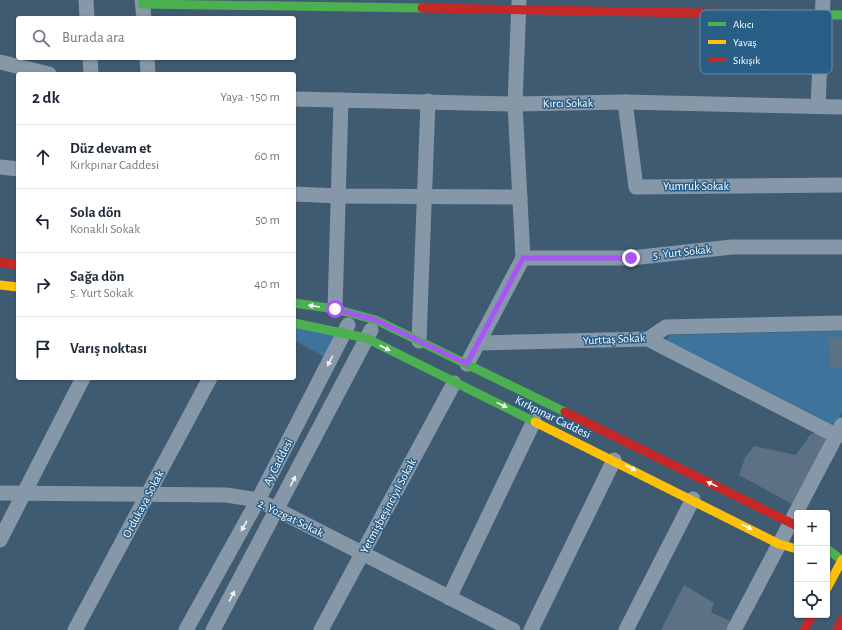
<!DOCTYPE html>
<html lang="tr">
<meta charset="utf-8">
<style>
:root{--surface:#fff;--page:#f2f2f3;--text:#1f2937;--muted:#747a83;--line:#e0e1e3}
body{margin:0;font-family:"Alegreya Sans",sans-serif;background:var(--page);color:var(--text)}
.controls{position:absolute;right:12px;bottom:12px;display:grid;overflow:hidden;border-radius:4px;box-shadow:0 1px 3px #0004}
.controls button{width:36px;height:36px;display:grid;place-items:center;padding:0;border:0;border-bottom:1px solid var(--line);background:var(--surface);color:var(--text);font:20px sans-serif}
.stop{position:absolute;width:12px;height:12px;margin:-9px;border:3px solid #a855f7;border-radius:50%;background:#fff}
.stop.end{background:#a855f7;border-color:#fff;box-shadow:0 1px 4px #0008}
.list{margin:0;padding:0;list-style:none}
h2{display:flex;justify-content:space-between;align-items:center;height:52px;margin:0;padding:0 16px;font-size:17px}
h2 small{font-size:13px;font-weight:400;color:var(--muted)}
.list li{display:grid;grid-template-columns:26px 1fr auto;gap:12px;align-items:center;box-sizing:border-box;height:64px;padding:0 16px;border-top:1px solid var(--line)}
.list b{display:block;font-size:15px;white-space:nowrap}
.list p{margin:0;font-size:13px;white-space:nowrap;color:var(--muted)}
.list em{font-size:13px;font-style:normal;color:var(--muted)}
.icon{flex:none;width:22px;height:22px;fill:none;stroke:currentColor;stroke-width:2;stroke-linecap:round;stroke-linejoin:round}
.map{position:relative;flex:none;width:842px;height:630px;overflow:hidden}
.search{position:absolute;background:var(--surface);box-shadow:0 1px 3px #0004;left:16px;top:16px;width:280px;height:44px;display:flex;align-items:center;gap:10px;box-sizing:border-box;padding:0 14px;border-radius:4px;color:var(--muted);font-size:15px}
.panel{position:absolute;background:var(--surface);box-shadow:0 1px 3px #0004;left:16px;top:72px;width:280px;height:308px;border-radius:4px}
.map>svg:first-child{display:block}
</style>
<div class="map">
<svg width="842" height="630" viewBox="0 0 842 630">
<rect width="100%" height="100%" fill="#3f5b71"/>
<!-- green -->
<g fill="#3e749c">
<polygon points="294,325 342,334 328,359 294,340"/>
<polygon points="842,331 842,412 834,428 666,341 670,335"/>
</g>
<!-- building -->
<g fill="#5c7284">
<polygon points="842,337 842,367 831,369 828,338"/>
<polygon points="823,429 826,440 792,504 739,475 745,458 754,446 796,455 810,435"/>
<polygon points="684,585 714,603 711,612 730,621 726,630 661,630"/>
</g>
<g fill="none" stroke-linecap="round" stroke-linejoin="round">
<!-- street -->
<g stroke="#8697a7" stroke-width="15">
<polyline points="86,0 87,18"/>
<polyline points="142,0 144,18"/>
<polyline points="519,1 515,104 523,258"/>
<polyline points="90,58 91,74"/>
<polyline points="147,58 148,74"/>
<polyline points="0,62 49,74"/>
<polyline points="294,99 515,104 625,102 842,107"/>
<polyline points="625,102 636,187 842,185"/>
<polyline points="818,106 823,0"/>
<polyline points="0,167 18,169"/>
<polyline points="294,194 338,196 520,197"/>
<polyline points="523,258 631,258 732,247 842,247"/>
<polyline points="335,309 341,100"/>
<polyline points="648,339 837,436"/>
<polyline points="419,341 428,101"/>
<polyline points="479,343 648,339 666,327 842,323"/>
<polyline points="467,364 523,258"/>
<polyline points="0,493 226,495 258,500 513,630"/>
<polyline points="0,540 83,378"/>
<polyline points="449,598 534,421"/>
<polyline points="75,630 210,378"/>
<polyline points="186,630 258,500 348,325"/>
<polyline points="213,630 371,330"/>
<polyline points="321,630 454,383"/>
<polyline points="531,630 614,460"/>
<polyline points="626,630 693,499"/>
<polyline points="734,630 842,425"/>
</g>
<!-- fast -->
<g stroke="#4caf50" stroke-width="9">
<polyline points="142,4 422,8"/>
<polyline points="756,14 842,15"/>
<polyline points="294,303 335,309 376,320 565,412"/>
<polyline points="294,323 366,338 535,422"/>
<polyline points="827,549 842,560"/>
</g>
<!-- slow -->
<g stroke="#ffc107" stroke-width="9">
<polyline points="0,285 18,287"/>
<polyline points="535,422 779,544 797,549"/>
<polyline points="827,588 842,560"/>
</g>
<!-- jam -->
<g stroke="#c62828" stroke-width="9">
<polyline points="422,8 756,14"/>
<polyline points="0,262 18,265"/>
<polyline points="565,412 797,526"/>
<polyline points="804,630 812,615"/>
<polyline points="837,630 842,620"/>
</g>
</g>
<!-- one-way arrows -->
<defs><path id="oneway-solid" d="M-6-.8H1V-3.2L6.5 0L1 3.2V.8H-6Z"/></defs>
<g fill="#f6fbf6">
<use href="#oneway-solid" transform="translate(314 306) rotate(-171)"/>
<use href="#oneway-solid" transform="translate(385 348) rotate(27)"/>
<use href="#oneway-solid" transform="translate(502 405) rotate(26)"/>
<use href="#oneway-solid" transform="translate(631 468) rotate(27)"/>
<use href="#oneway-solid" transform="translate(712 484) rotate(-154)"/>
<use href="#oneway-solid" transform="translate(747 527) rotate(27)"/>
</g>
<g fill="#edeff2">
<use href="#oneway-solid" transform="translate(330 361) rotate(117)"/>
<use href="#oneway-solid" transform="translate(293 481) rotate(-63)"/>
<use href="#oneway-solid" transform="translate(244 526) rotate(119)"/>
<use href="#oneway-solid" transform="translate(232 596) rotate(-62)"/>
</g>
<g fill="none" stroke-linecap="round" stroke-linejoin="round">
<!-- route -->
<polyline stroke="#a855f7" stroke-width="5" points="335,309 376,320 467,364 523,258 631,258"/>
</g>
<g text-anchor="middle" stroke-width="3" stroke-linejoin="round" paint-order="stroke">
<!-- street labels -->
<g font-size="12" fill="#fff" stroke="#295e87">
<text transform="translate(568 103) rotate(-1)" y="4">Kırcı Sokak</text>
<text x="696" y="190">Yumruk Sokak</text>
<text transform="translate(682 252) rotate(-6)" y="4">5. Yurt Sokak</text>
<text transform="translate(614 339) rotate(-3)" y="4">Yurttaş Sokak</text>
<text transform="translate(553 417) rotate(26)" y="4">Kırkpınar Caddesi</text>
<text transform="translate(278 462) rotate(-63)" y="4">Ay Caddesi</text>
<text transform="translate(143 504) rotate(-62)" y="4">Ordukaya Sokak</text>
<text transform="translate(388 506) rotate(-62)" y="4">Yetmişbeşinciyıl Sokak</text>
<text transform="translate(291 518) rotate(26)" y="4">2. Yozgat Sokak</text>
</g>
</g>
<!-- legend -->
<rect x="700" y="10" width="132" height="64" rx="6" fill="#295e87" stroke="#698eab" stroke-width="1"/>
<rect x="708" y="22" width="18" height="4" fill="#4caf50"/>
<rect x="708" y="40" width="18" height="4" fill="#ffc107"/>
<rect x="708" y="58" width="18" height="4" fill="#c62828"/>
<g font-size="11" fill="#fff">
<text x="733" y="28">Akıcı</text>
<text x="733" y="46">Yavaş</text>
<text x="733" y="64">Sıkışık</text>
</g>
</svg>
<div class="controls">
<button>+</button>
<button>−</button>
<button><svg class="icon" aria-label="locate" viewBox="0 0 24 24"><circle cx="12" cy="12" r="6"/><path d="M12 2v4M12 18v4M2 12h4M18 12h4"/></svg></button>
</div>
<div class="stop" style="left:335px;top:309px"></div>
<div class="stop end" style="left:631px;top:258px"></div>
<div class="search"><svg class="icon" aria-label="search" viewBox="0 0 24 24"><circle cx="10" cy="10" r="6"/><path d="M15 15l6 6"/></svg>Burada ara</div>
<section class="panel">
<h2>2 dk<small>Yaya · 150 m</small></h2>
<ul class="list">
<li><svg class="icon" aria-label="ahead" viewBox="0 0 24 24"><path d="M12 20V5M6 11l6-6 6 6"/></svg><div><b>Düz devam et</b><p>Kırkpınar Caddesi</p></div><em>60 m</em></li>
<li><svg class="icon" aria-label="left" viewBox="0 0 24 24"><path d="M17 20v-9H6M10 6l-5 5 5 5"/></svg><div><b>Sola dön</b><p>Konaklı Sokak</p></div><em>50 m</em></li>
<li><svg class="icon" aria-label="right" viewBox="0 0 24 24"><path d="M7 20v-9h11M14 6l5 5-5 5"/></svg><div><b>Sağa dön</b><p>5. Yurt Sokak</p></div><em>40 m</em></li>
<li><svg class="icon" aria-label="arrive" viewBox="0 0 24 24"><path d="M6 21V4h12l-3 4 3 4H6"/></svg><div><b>Varış noktası</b></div></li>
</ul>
</section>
</div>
